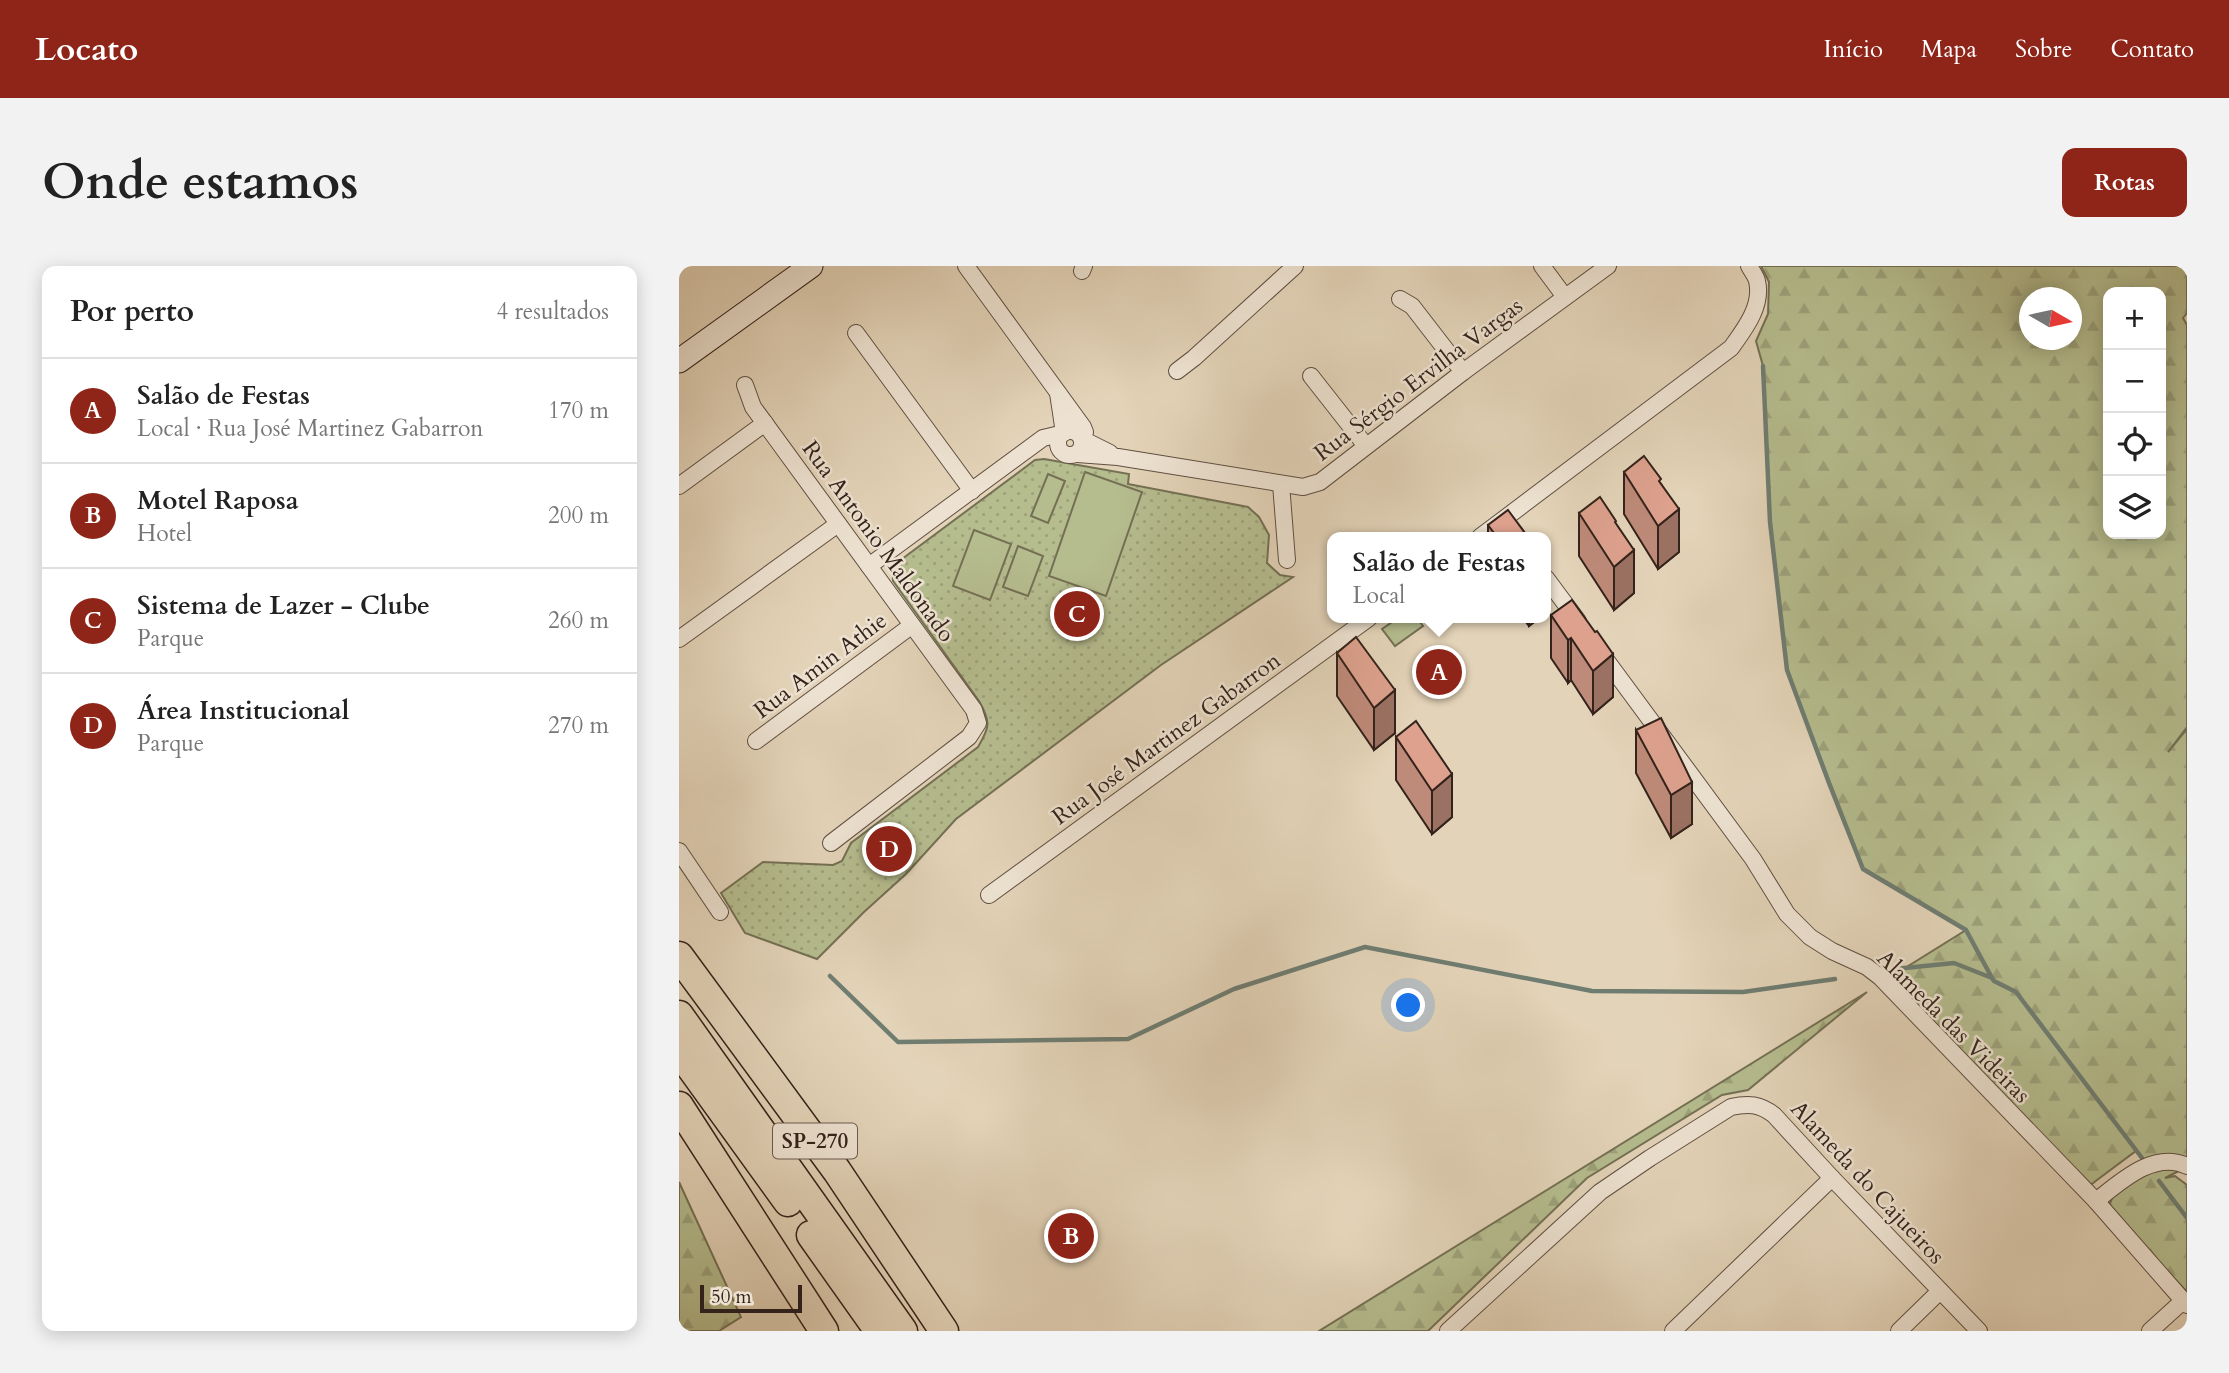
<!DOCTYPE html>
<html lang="pt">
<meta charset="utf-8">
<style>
:root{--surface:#fff;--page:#f2f2f2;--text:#222;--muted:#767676;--line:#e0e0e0;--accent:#8f2418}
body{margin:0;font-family:Cardo,serif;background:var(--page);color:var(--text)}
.controls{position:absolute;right:21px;top:21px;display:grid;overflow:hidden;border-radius:14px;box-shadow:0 4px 18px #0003}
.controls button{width:63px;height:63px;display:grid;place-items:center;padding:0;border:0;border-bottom:2px solid var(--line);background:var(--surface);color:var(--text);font:35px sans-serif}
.compass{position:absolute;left:1340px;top:21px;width:63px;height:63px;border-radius:50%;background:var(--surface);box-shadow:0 4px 18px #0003;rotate:99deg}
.scale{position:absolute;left:21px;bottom:18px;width:102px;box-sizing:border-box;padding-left:7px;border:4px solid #34231b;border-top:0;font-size:19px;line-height:24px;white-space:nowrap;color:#34231b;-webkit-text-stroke:5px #ede2d1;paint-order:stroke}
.you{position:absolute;left:730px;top:740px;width:24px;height:24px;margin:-18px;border:5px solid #fff;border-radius:50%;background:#1a73e8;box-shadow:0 0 0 10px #1a73e833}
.badge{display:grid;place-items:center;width:46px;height:46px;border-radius:50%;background:var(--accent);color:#fff;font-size:23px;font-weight:700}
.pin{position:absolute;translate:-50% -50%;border:4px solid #fff;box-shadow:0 2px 7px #0006}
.popup{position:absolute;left:648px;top:266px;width:224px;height:91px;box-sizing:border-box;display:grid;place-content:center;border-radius:14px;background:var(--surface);filter:drop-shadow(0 2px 5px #0005);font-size:23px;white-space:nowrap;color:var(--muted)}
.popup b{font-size:26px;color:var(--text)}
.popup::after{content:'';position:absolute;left:50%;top:100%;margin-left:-14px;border:14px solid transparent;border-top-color:var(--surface)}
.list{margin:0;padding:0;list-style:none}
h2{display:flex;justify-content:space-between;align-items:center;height:91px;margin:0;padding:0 28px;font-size:30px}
h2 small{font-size:23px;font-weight:400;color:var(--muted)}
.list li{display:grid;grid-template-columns:46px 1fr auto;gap:21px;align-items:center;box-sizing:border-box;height:105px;padding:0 28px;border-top:2px solid var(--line)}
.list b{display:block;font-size:26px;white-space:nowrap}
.list p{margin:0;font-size:23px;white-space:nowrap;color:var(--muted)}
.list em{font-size:23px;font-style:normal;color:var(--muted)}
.icon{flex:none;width:38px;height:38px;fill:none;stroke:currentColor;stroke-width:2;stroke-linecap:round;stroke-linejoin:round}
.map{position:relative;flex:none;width:1508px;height:1065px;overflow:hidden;border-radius:14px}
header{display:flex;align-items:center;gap:42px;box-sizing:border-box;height:98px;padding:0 35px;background:var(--accent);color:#fff}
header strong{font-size:33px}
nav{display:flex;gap:38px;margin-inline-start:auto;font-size:24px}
.intro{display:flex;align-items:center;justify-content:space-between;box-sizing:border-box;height:168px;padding:0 42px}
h1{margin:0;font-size:49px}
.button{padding:18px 32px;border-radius:14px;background:var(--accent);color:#fff;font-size:24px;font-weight:700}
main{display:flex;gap:42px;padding:0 42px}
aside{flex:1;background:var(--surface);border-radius:14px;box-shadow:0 4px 18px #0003}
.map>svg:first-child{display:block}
</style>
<header>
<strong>Locato</strong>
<nav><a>Início</a><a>Mapa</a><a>Sobre</a><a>Contato</a></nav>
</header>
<div class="intro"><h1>Onde estamos</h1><a class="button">Rotas</a></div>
<main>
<aside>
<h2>Por perto<small>4 resultados</small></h2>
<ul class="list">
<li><span class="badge">A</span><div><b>Salão de Festas</b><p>Local · Rua José Martinez Gabarron</p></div><em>170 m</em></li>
<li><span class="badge">B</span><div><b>Motel Raposa</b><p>Hotel</p></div><em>200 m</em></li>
<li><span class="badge">C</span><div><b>Sistema de Lazer - Clube</b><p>Parque</p></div><em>260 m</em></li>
<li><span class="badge">D</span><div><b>Área Institucional</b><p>Parque</p></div><em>270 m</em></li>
</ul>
</aside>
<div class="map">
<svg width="1508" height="1065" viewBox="0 0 1508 1065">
<defs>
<pattern id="forest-firs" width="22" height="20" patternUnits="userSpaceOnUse" patternTransform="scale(1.75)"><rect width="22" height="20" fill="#b5bc8e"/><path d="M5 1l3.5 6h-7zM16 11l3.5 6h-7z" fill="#9ca17a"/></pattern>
<pattern id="park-dots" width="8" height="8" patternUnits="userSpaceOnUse" patternTransform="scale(1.75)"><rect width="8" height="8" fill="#b5bc8e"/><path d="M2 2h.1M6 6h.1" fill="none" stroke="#9ca17a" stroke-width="1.8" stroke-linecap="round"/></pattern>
</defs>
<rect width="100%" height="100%" fill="#e3d3b8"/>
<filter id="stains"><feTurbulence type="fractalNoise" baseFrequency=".00286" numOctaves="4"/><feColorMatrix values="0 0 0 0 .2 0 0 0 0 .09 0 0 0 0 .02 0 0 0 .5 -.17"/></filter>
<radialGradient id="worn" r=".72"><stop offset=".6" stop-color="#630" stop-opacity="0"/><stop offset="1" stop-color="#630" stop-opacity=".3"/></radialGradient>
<!-- forest -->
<g fill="url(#forest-firs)" stroke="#747054" stroke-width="2" fill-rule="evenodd">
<path d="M1082,0H1508V47L1504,52L1508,59V461L1489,486L1508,463V901L1486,912L1496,910L1508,919V1026L1433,947L1431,937L1435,928L1470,902L1457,885L1418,914L1413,918L1407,917L1224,727L1223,720L1210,712L1287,664L1184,603L1108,404L1091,256L1084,100L1077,75L1089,48L1090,16ZM1429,26H1482V268H1429ZM1350,32H1392V74H1350Z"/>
<polygon points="1188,726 1069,824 1043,829 908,912 749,1065 640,1065"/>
<polygon points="0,916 62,1051 40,1065 0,1065"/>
</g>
<!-- park -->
<path fill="url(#park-dots)" stroke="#747054" stroke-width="2" d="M365,193L450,208L449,218L569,241L580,251L590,269L588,297L601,309L614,311L482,399L277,553L227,608L185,646L138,693L66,667L42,627L84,596L154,599L163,595L172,577L299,481C311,461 312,456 300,435L214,315C213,305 216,300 223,293L356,194Z"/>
<!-- pitch -->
<g fill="#b5bc8e" stroke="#747054" stroke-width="2">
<polygon points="406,206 463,226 427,330 370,310"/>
<polygon points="369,208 386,215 369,257 352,250"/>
<polygon points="295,264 332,278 311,334 274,320"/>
<polygon points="339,280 364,290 349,330 324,321"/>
<polygon points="719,352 738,352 744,360 716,380 703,363"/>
</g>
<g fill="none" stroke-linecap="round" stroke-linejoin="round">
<!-- stream -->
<g stroke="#6f7d71" stroke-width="4.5">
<polyline points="1084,100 1091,256 1108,404 1150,517 1184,603 1287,664 1313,712"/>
<polyline points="1216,703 1275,697 1313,712 1315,715 1337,726 1463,892"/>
<polyline points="151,710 219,776 449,773 555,723 686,681 913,725 1064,726 1156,713"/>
<polyline points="1480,915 1508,952"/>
</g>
<!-- street casing -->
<g stroke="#604f42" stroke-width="18">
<g id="street">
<polyline points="287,0 404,161 406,166 403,173 431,187"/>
<polyline points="863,0 886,31"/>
<polyline points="403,5 405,0"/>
<polyline points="721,33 733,40 784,106"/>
<polyline points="177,67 293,225"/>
<polyline points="498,105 515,92 616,0"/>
<polyline points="632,110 687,180"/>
<polyline points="66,119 74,141 295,444 299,457 290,471 152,577"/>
<circle cx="391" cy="177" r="12"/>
<polyline points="398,188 439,191 624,221 641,216 784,106 929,0"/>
<polyline points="602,218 608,294"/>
<polyline points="0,220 86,157"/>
<path d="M801,271L1052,82C1065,64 1084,40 1078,15C1077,10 1072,4 1070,0"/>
<polyline points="190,300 364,172 385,167 379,127"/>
<polyline points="867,312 899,355"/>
<polyline points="0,373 159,258"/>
<polyline points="922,387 1074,593 1108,648 1131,671 1153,685 1188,701 1201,711 1417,935 1508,1039"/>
<polyline points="77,475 232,360"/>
<polyline points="0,585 41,646"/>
<polyline points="310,629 690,352"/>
<path d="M1417,935C1441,916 1475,884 1508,900"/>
<path d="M769,1065L921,926L971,892L1052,841C1069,837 1081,838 1095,849L1153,912L1300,1065"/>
<polyline points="994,1065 1153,912"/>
<polyline points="1220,1065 1261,1025"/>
<polyline points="1471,1065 1504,1035"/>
</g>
</g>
<!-- secondary casing -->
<g stroke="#34231b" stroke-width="25">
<polyline id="secondary" points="0,95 132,0"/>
</g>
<!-- highway casing -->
<g stroke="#34231b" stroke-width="31">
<g id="highway">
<polyline points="0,690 158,905 265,1065"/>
<polyline points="0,749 224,1065"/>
<polyline points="0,785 109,936"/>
<polyline points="0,840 145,1065"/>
<polyline points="132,969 200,1065"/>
</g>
</g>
<!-- street -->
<use href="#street" stroke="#ede2d1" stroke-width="16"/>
<!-- secondary -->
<use href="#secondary" stroke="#ede2d1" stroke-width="23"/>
<!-- highway -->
<use href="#highway" stroke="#e3d3b8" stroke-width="28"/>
</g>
<!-- wall -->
<g fill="#be8a79" stroke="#34231b" stroke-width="2">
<polygon points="945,206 982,218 1000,286 979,303 945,248"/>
<polygon points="900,247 937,259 955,327 935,344 900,290"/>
<polygon points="809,259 849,271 809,271"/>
<polygon points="872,349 916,366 934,431 914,448 892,414 889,417 872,392"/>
<polygon points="844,352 860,352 850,360"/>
<polygon points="658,387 716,467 695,484 658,430"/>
<polygon points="763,392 779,403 770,410 766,404 766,407 752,418 743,405 743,397 763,395"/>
<polygon points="957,464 1013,558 992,572 957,507"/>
<polygon points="717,471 773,551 753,568 717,514"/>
</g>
<!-- shaded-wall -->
<g fill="#9b7163" stroke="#34231b" stroke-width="2">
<polygon points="1000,243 1000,286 979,303 979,260"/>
<polygon points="955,284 955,327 935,344 935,301"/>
<polygon points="870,301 870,343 867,346 867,304"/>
<polygon points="850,352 860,352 850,360"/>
<polygon points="892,372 892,414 889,417 889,374"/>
<polygon points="934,388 934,431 914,448 914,405"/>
<polygon points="779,395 779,403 770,410 770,402"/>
<polygon points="766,400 766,407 752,418 752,410"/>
<polygon points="716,424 716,467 695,484 695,442"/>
<polygon points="773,508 773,551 753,568 753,525"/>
<polygon points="1013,516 1013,558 992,572 992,529"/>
</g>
<!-- building -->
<g fill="#dda18d" stroke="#34231b" stroke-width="2">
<polygon points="965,190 982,213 980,215 1000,243 979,260 945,206"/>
<polygon points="921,231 937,255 936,256 955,284 935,301 900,247"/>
<polygon points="829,244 849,271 818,271 809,259"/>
<polygon points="893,334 916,366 918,365 934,388 914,405 892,372 889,374 872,349"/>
<polygon points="677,371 716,424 695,442 658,387"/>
<polygon points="772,385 779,395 770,402 763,392"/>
<polygon points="758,387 766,400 752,410 743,397"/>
<polygon points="982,452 1013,516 992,529 957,464"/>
<polygon points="737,455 773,508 753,525 717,471"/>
</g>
<g text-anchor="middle" stroke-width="5" stroke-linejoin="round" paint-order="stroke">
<!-- shield labels -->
<rect fill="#ede2d1" stroke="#6c5c52" stroke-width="2" x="94" y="857.5" width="84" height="35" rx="5"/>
<g font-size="21" font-weight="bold" fill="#34231b">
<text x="136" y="882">SP-270</text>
</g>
<!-- street labels -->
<g font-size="23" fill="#34231b" stroke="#ede2d1">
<text transform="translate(739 113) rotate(-37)" y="8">Rua Sérgio Ervilha Vargas</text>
<text transform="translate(200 275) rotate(54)" y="8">Rua Antonio Maldonado</text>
<text transform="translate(141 399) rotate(-37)" y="8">Rua Amin Athie</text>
<text transform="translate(487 472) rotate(-36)" y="8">Rua José Martinez Gabarron</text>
<text transform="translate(1275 760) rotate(45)" y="8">Alameda das Videiras</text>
<text transform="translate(1189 916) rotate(47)" y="8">Alameda do Cajueiros</text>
</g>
</g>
<rect width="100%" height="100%" filter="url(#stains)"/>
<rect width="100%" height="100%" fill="url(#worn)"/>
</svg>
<div class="controls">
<button>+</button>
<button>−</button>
<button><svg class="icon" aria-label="locate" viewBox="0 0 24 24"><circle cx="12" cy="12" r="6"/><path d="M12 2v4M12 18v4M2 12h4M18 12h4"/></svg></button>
<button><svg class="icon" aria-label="layers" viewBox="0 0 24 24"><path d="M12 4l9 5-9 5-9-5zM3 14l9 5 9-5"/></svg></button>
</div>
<svg class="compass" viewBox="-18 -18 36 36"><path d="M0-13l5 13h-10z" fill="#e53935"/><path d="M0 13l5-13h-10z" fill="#767676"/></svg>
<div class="scale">50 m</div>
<div class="you"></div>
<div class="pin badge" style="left:760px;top:406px">A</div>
<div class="popup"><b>Salão de Festas</b>Local</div>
<div class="pin badge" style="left:392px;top:970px">B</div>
<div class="pin badge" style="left:398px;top:348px">C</div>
<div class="pin badge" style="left:210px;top:583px">D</div>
</div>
</main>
